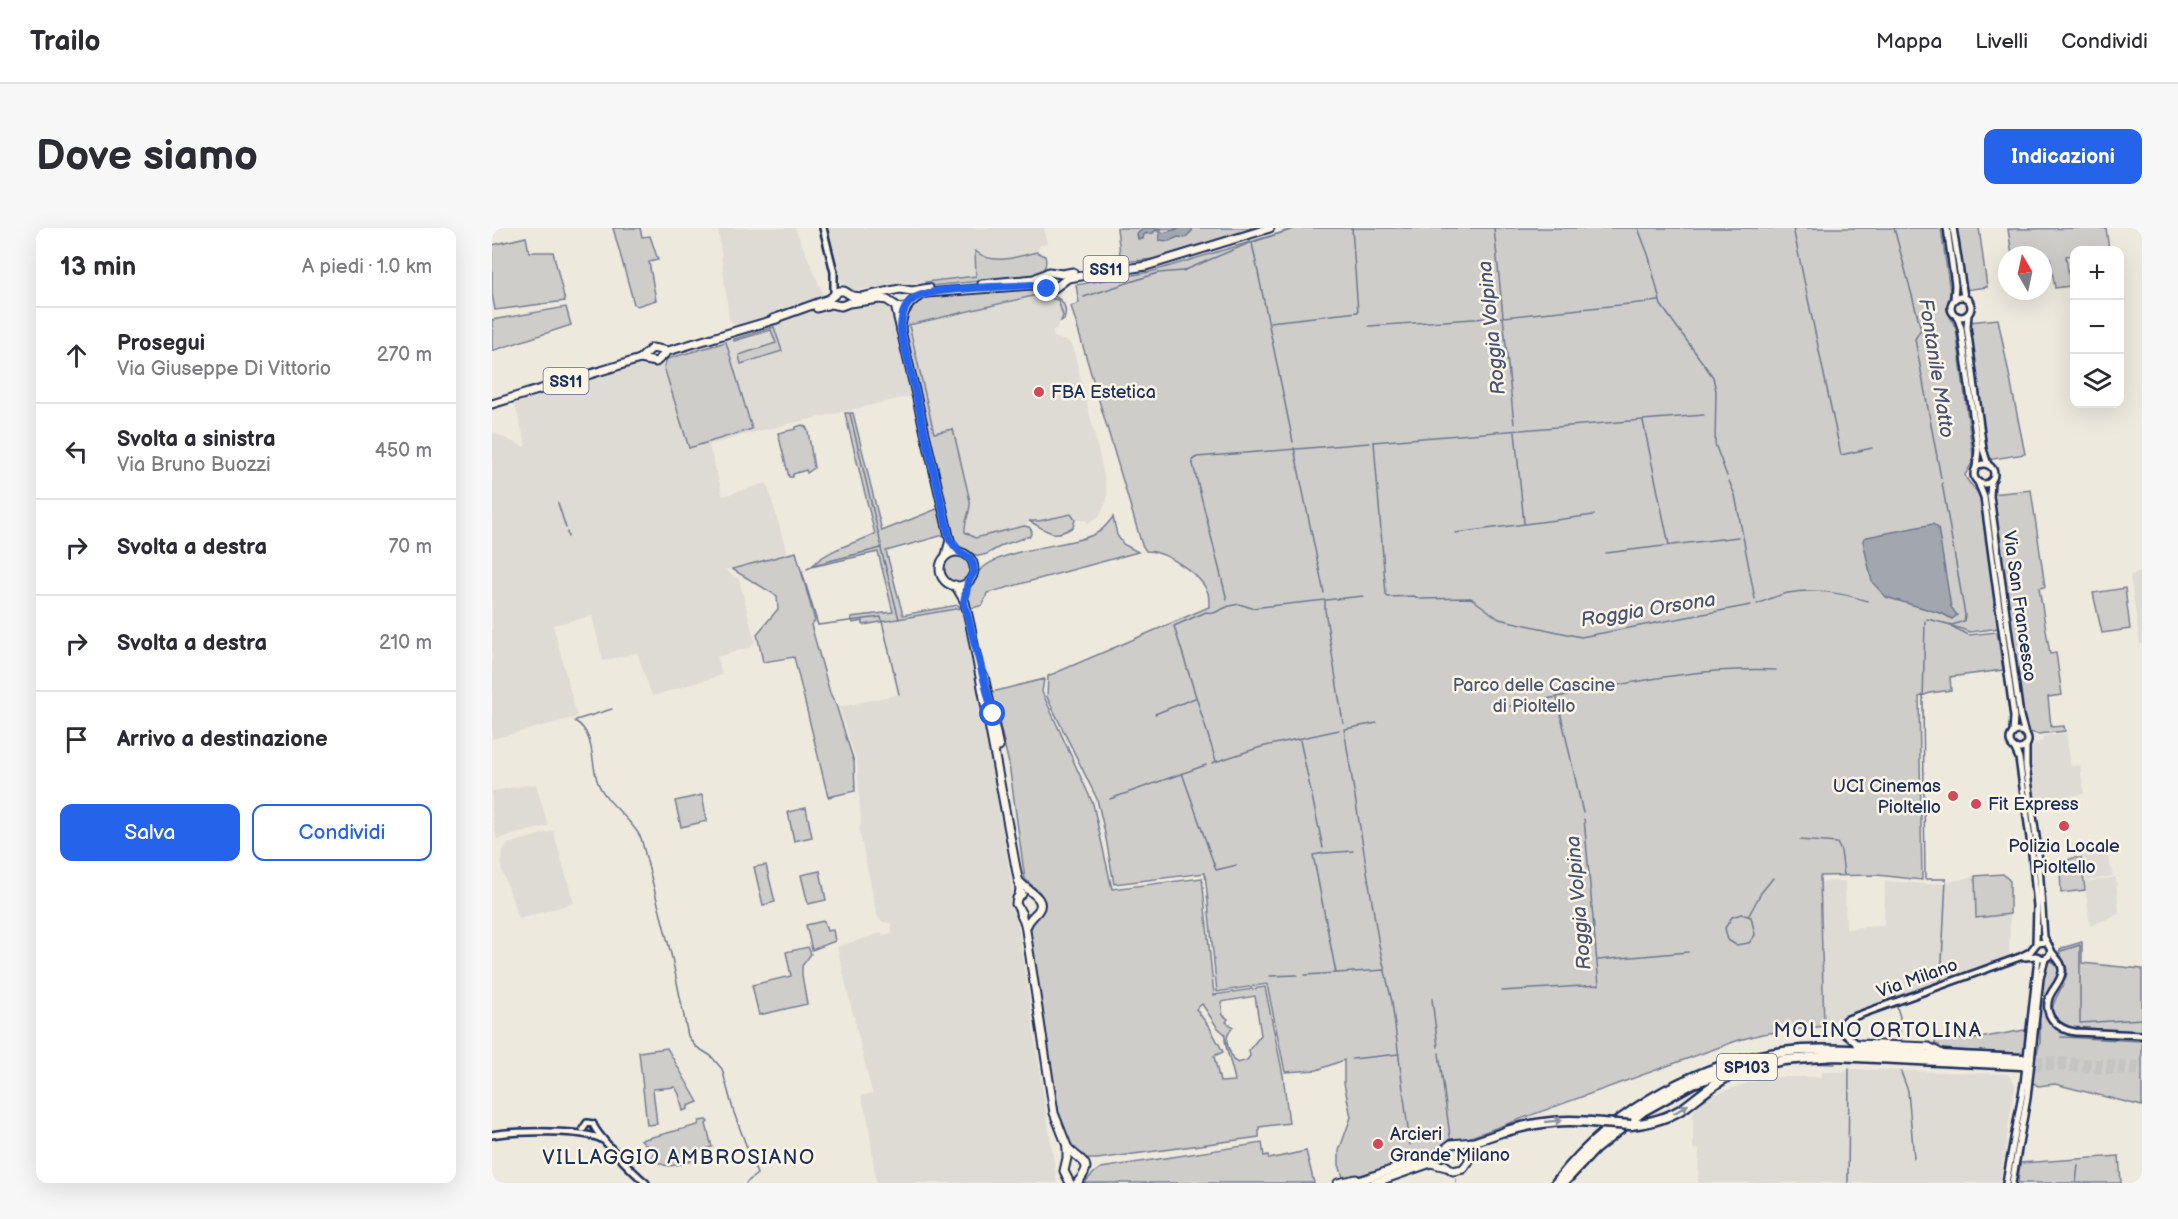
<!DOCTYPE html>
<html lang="it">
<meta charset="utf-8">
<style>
:root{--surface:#fff;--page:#f7f7f7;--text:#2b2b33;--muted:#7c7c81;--line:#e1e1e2;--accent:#2563eb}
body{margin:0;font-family:"Balsamiq Sans",sans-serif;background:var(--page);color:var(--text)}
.controls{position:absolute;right:18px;top:18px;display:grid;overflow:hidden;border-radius:12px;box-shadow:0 6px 24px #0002}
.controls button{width:54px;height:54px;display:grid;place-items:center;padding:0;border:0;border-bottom:2px solid var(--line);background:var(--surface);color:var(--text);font:30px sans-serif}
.compass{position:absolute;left:1506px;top:18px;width:54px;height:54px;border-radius:50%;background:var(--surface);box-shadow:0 6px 24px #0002;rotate:351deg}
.stop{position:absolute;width:18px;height:18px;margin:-14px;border:4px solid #2563eb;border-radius:50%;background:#fff}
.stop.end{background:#2563eb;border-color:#fff;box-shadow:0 2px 6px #0008}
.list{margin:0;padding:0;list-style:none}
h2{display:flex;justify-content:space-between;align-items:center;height:78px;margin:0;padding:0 24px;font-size:26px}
h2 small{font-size:20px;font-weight:400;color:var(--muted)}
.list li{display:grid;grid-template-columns:39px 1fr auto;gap:18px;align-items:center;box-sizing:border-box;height:96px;padding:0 24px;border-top:2px solid var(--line)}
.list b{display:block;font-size:22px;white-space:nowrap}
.list p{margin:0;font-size:20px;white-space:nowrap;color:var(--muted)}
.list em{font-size:20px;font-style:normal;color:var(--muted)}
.actions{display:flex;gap:12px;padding:18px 24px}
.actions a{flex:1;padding:14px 0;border:2px solid var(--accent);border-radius:12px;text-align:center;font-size:21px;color:var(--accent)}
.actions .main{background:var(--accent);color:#fff}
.icon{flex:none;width:33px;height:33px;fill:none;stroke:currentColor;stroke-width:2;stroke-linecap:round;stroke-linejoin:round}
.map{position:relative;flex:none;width:1650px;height:955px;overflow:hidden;border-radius:12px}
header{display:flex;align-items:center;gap:36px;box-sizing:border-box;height:84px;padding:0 30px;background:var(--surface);border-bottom:2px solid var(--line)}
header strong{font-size:28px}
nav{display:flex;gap:33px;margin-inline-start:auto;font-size:21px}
.intro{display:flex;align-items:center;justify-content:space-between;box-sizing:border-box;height:144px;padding:0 36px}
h1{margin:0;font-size:42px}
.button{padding:15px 27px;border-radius:12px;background:var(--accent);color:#fff;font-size:21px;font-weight:700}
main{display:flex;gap:36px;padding:0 36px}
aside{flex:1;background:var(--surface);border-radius:12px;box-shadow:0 6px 24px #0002}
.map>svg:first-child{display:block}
</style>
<header>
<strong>Trailo</strong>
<nav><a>Mappa</a><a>Livelli</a><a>Condividi</a></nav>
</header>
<div class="intro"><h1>Dove siamo</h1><a class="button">Indicazioni</a></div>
<main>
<aside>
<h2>13 min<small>A piedi · 1.0 km</small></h2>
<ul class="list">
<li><svg class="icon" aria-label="ahead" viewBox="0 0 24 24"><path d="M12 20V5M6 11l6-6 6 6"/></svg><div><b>Prosegui</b><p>Via Giuseppe Di Vittorio</p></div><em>270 m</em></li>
<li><svg class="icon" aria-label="left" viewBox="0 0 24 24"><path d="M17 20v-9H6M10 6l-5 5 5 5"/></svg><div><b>Svolta a sinistra</b><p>Via Bruno Buozzi</p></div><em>450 m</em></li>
<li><svg class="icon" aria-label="right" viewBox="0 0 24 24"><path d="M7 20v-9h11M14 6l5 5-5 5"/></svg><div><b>Svolta a destra</b></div><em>70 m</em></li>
<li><svg class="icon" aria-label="right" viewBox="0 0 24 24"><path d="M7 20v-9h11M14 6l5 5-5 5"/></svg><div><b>Svolta a destra</b></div><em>210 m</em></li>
<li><svg class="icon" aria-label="arrive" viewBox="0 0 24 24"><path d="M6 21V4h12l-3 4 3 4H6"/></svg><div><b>Arrivo a destinazione</b></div></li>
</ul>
<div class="actions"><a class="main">Salva</a><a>Condividi</a></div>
</aside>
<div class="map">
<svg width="1650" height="955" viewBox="0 0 1650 955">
<rect width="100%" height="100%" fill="#eee9dd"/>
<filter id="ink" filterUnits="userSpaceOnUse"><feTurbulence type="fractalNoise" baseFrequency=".0167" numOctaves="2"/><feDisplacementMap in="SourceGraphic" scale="12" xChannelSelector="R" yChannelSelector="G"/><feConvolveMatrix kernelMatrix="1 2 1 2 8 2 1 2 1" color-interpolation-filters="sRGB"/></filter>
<g filter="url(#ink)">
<!-- built -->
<g fill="#dedbd4">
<polygon points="226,0 303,0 333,70 244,98 237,91"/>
<polygon points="334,0 552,0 556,16 548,17 545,24 505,33 482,25 485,48 358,63 348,52"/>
<polygon points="543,67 564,70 568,75 571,89 564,101 561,102 562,109 577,114 581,120 608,229 615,264 615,273 607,288 596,295 593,292 583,292 578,287 547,293 542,292 537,293 534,298 487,309 479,309 473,304 473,299 478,282 478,273 461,201 442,205 417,97"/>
<polygon points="391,73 402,79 423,167 263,204 217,217 231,268 275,255 295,325 233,342 247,351 263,413 259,419 225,429 230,447 160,468 145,425 111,433 100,388 61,397 85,489 0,511 0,204 32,219 34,216 21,171 337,78 351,79"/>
<polygon points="1650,344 1650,416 1648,416 1638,347"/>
<polygon points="469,380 493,488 521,667 518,678 525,692 565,955 384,955 376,892 369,868 380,865 345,719 389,705 392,707 397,706 400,704 400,700 398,695 390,694 385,688 367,601 369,595 365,534 347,479 408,466 391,395"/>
<polygon points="1574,505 1579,538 1588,537 1592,566 1543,573 1537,526 1538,521 1543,515 1551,513 1550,508"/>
<polygon points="44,556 56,598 5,611 0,585 0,563"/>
<polygon points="61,603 82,675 27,691 9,640 11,623 16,616"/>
<polygon points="1615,623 1621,648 1594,653 1590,627"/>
<polygon points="1483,648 1484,690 1518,686 1517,731 1332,798 1329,703 1315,654 1353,653 1354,701 1392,697 1393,653 1435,656 1453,655"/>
<polygon points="1624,649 1627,686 1598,698 1593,654"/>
<polygon points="1359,841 1516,846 1523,856 1508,955 1206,955 1207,922 1201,921 1201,883 1217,868 1274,849 1330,849 1330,843 1348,844"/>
</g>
<!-- green -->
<g fill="#cfcdca" stroke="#757e94" stroke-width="1.5" fill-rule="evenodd">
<polygon points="121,0 148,0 150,9 158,8 166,32 157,34 164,72 145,78 142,76"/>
<polygon points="625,0 762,0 664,31 629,34"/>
<path d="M805,0H1449L1458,64L1455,82L1464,101L1481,228L1480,235L1473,247C1476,257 1484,258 1488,270L1507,400L1478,404L1452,395L1477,407L1505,404L1511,442L1458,449L1459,462L1438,465L1427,469L1430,652L1385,647L1328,648L1332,798L1270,806L1247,812L890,941L852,952L847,937V923L859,889L852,855V832L825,842L793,844L775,756L725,764L713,645L622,656L613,605L605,571L555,469L556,448L717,379C717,375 717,369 716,365C709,346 673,323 654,323L650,317L579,78L587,75L584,57L658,44Z"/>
<polygon points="1464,0 1487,0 1495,59 1472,62"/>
<polygon points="1614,0 1617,22 1582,22 1582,27 1574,28 1578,58 1563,60 1558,30 1551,31 1551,27 1520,27 1516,1"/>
<polygon points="34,9 37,24 61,24 73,73 3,82 0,67 0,17"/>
<path d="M483,23C502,38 523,29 545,24L553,28C556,39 551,44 541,48L437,58L433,54L484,48Z"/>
<path d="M548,60C560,68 579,71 572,92L569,93L571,88L566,72L545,67L417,97L442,205L461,201L478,273C479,284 472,293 473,304L483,310L532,298L537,299L540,303L538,308L511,317L495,326L487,328L481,326L467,318L460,306L411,94L413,85L433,67L488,62Z"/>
<polygon points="74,79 79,97 0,123 0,92"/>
<polygon points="1506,91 1533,226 1495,232 1477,94"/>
<polygon points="282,99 290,123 249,136 247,127 284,115 279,102 242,113 242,111"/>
<polygon points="234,114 260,201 197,220 172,139 175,131"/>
<path d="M353,185H361L390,303L445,281L447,283L452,307L394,323L411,387L466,377L469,380L371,397V393L361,395L359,389L401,384L386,324L319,339C335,321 362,316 383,306Z"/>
<polygon points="310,197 314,199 316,203 322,240 315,245 314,242 301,246 301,249 297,249 286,205 304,201 304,199"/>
<polygon points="1539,262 1553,359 1547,360 1558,426 1564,425 1570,467 1556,469 1559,499 1572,498 1573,503 1546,506 1538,504 1532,495 1500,266"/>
<path d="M579,286L583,292L581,299C560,312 555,302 537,293H547Z"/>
<path d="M621,289L625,307L631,316L646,324L495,365L491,377L477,381C465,314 567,325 605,305C612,301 616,295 621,289Z"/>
<polygon points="304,324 323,393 319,397 338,465 344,477 362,534 363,563 336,569 302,429 271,434 265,406 286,381 285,368 240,341"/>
<circle cx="465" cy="340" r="15"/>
<polygon points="1633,360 1638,401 1610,405 1601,365"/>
<path d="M552,451L550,464L601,576L620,661L710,650L722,767L773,759L791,847L797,895L767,899V909L605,931H596L585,925L578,918L568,894L538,704L541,694L550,683L551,672L548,665L533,651L517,536L500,464ZM763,768L769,807L757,822L758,828L755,832L746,835L741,832C736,817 730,812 741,799L734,794L736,791L731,787L729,774ZM710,776L725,799L733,806C731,817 741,838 743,853L728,854L722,828L731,824L718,800L704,781Z"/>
<polygon points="210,567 215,593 189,599 183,573"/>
<polygon points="314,580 320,609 302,613 296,584"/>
<polygon points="1581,630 1589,630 1593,662 1569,665 1568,640 1573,633"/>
<polygon points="274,637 283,674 271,677 262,639"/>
<polygon points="328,643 334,672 316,676 309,647"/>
<polygon points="1511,646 1518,653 1518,686 1484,690 1483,648"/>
<polygon points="332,693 335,703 341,702 343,713 320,722 314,697"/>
<path d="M1590,714V735L1650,741V804L1580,799C1541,785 1572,767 1575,745C1576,736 1569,731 1567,723L1570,720Z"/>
<polygon points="316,719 319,726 310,738 310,747 315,776 267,787 260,757 299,748 294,724"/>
<path d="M1554,733L1561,734L1567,742C1565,755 1553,764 1553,777C1553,786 1558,797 1566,802C1580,811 1631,809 1650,810V878L1563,856L1546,858L1538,853L1549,749Z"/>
<polygon points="1533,802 1532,826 1447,821 1447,817 1443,816 1443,809 1482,811"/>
<polygon points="175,820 206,874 196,878 196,881 191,883 187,866 183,859 161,861 165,896 155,897 147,824"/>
<path d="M214,892L216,894L214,896L220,919L197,926L199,933C182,938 173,942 159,929L162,924L149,912L206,897L207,893Z"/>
<polygon points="770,915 772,928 776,927 777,931 814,923 822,955 592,955 603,944 609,940"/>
<polygon points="1627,928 1629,955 1526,955 1528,935"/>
</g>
<!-- water -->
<g fill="#a2a7af" stroke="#6c778f" stroke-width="1.5">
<polygon points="652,0 669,0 669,3 671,5 689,0 700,0 700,3 693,10 686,9 677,13 667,12 668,5 664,2 661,5 652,6 651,11 646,11 645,6"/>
<polygon points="1441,296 1446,300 1459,379 1465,387 1460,391 1451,386 1394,369 1380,354 1371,313 1372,310 1375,309"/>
</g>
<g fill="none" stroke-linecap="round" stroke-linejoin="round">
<!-- stream -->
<g stroke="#6c778f" stroke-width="1.5">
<polyline points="1002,0 1022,196"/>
<polyline points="1146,0 1157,29 1169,77 1221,149 1224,163 1223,216 1235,248"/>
<polyline points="1301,0 1349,227 1380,220"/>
<polyline points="1402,0 1429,101 1423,111 1449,250"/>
<polyline points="760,15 801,214"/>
<polyline points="592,69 666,45 691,43 755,16 804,0"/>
<polyline points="778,94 866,84 860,0"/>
<polyline points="877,98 1011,89 1167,73"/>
<polyline points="358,186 389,316"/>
<polyline points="1151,193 1177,317"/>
<polyline points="1023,204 1032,295"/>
<polyline points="881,214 1212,187"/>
<polyline points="882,214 894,367 896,369 922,368 928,371 979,370 1007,391 1089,409 1259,377"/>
<polyline points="802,220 832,365"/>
<polyline points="1237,253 1243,267 1263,371"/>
<polyline points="66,275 74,300"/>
<polyline points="75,304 76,309"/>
<polyline points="963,305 1102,287"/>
<polyline points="389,321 407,391"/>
<polyline points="1114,325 1246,309"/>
<polyline points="315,341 325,336 389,320 389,318"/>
<polyline points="311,343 310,344 326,397 389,389 407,466"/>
<polyline points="735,372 700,232 705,229 877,215"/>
<polyline points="833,372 833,382 851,495"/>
<path d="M1265,376C1275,372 1285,367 1296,365C1321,360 1351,365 1375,373"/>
<polyline points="738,378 747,376 760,380 871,368"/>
<polyline points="1435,391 1460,397 1472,393 1473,387 1450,255"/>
<polyline points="1065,470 1091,585"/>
<path d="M1018,478C1106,462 1194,438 1284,442"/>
<polyline points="663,486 703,470"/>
<polyline points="84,492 120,481"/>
<path d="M83,493C104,506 98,534 106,555C114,575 139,590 149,610L180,730L196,808L203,818L219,828L230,841L242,885L265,946L254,955"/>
<polyline points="852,501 887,717 900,774 918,917"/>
<polyline points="853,501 885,495"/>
<polyline points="808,512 831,620"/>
<polyline points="724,533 682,398 714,384 722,385 737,378"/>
<polyline points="720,535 769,519 847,502"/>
<polyline points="690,545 724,642 745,637"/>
<polyline points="618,571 714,537"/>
<polyline points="1308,612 1345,615 1349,623 1352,647"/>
<polyline points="832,625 821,627 844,745"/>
<polyline points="833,625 861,623"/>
<polygon points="1249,686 1259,689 1263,707 1257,715 1244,717 1236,712 1233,700 1240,689"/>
<polyline points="1257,687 1269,665 1281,650"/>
<polyline points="1569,723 1588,717 1588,795 1650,791"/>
<polyline points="1106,732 1196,724"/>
<polyline points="813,747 893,742"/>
<polyline points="778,748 805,747"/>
<polyline points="1010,763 1107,757 1092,591"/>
<polyline points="940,771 946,819"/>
<polyline points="1403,771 1449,753 1454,651 1433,651 1431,474 1433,393"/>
<polyline points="1404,776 1408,789 1408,814"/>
<polyline points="1356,798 1359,794 1387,783"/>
<polyline points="1569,809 1650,813"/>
<polyline points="947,825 958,909"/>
<polyline points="1545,825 1548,814 1548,795"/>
<polyline points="860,831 907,826"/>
<polyline points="1284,838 1311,835 1343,836"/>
<polyline points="1409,844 1416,863 1422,930"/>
<polyline points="964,951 964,955"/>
<polyline points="1356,955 1357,840"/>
<polyline points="1584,955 1586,937"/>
</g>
<!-- highway-tunnel -->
<g stroke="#c4c4c4" stroke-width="8" stroke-dasharray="8 4" stroke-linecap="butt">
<polyline points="1531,831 1650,837"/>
<polyline points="1530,837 1650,844"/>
</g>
<!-- minor casing -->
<g stroke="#1b2f5e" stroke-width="10">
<g id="minor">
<polyline points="331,0 342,44 342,66"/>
<polyline points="1455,0 1463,57 1462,72"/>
<polyline points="1461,0 1472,69"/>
<circle cx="1469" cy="79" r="10"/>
<polyline points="1476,86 1475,99 1491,221 1496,237"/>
<polyline points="1465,88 1469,100 1486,222 1484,240"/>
<circle cx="1492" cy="246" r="10"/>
<polyline points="1499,253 1498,268 1528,488 1533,506"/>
<polyline points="1486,254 1492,269 1522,489 1521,505"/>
<circle cx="1527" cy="512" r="9"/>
<polyline points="1522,519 1527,530 1540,625 1545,678 1544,716"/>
<path d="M1559,723C1564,730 1571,735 1570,744C1569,754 1560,761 1557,770C1551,789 1567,802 1583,804L1650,807"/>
<polyline points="1533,729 1544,728 1552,731 1557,728 1559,722 1552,709 1546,623 1534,538 1534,517"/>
<polyline points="1365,816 1352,805 1350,798 1353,792 1528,729 1538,724 1545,715 1553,714"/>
<path d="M91,901L95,895L101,896C105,908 143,946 154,955"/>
<path d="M0,907C23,903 93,901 111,912"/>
<polyline points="1514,955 1532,856 1546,730"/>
<polyline points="1520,955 1535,870 1548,750 1553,731"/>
</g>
</g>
<!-- major casing -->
<g stroke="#1b2f5e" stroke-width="11">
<g id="major">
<polyline points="490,56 542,51 557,44 570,46 581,44"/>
<polyline points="403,77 458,312 454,327"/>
<polyline points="325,80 339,76 349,78 357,75 388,71 395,72 407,80 414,79"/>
<polyline points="281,91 337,71 347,63 352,63 360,68 370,69 408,61 420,63 437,60"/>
<path d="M409,103C409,84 417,71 435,65L540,57L560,62L576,50L654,38L778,0"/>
<polyline points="148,131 160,120 176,123 285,91"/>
<polyline points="0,176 148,131 164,134 175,124"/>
<circle cx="465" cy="341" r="17"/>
<polyline points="463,357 473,374 480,405"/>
<polyline points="479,401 528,661 527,667"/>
<polyline points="492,448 507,519"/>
<path d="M527,653C533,662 556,670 546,683C541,689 537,691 534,699"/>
<polyline points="530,666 525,670 524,676 530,686"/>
<polyline points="528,685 533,696 562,885 575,918 575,930 572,943 578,955"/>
<polyline points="1365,816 1437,819 1450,826"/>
<path d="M575,919C591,936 603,934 585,955"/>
<polyline points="953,937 961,943 971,941 977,933 977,924"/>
<polyline points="846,955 864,951"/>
<polyline points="861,955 946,926 959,916 982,914 1014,903"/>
<polyline points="882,955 939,935 954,939"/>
</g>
</g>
<!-- highway casing -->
<g stroke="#1b2f5e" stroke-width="13">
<g id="highway">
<path d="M1139,897C1158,895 1177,890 1193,879C1209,867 1223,854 1241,846"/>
<path d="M1014,903C1049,893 1074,891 1110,895"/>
<path d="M1064,955C1123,879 1214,829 1310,822C1341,820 1371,823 1402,824C1444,827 1487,829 1530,831"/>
<polyline points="1071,955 1103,921 1151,883 1201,855 1243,842 1292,832 1343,828 1529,837"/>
</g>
</g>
<!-- minor -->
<use href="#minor" stroke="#fcf5e5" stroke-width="5"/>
<!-- major -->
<use href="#major" stroke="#fcf5e5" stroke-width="7"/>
<!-- highway -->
<use href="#highway" stroke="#fcf5e5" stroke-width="8"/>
<!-- highway-bridge casing -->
<g stroke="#1b2f5e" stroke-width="13" stroke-linecap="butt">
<polyline id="highway-bridge" points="1110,895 1139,897"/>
</g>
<!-- highway-bridge -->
<use href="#highway-bridge" stroke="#fcf5e5" stroke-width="8"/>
</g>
<!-- one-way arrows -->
<defs><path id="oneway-solid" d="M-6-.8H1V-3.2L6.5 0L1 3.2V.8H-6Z" transform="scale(1.5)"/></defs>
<g fill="#8c92a2">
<use href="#oneway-solid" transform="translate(1189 881) rotate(-32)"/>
<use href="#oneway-solid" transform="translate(1062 893) rotate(-6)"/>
</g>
</g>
<g fill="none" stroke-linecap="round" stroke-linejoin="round" filter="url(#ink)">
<!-- route -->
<path stroke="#2563eb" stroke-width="8" d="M501,486L472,374L476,354L482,344L481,336L478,330L468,324L458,312L409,103C409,90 411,77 423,70C440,59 516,59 540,57L555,61"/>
</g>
<!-- markers -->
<g fill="#d1495b" stroke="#fcf5e5" stroke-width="2">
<circle cx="547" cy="164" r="6"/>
<circle cx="1461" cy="568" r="6"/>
<circle cx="1484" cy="576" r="6"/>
<circle cx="1572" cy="598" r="6"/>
<circle cx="886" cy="916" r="6"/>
</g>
<g text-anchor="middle" stroke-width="5" stroke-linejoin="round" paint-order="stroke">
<!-- shield labels -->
<g fill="#fcf5e5" stroke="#5e6a86" stroke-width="1.5">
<rect x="591.5" y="28" width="45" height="26" rx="4.5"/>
<rect x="51.5" y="140" width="45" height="26" rx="4.5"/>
<rect x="1225" y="826" width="60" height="26" rx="4.5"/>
</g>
<g font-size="16" font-weight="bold" fill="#1b2f5e">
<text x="614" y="47">SS11</text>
<text x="74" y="159">SS11</text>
<text x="1255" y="845">SP103</text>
</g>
<!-- poi labels -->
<g font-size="18" fill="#1b2f5e" stroke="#fcf5e5" text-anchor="start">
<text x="559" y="170">FBA Estetica</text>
<text x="1449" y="564" text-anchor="end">UCI Cinemas<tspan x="1449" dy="21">Pioltello</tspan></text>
<text x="1496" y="582">Fit Express</text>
<text x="1572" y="624" text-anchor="middle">Polizia Locale<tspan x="1572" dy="21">Pioltello</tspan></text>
<text x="898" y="912">Arcieri<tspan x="898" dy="21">Grande Milano</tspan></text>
</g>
<!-- street labels -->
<g font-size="18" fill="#1b2f5e" stroke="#fcf5e5">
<text transform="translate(1528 378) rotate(82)" y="6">Via San Francesco</text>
<text transform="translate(1425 750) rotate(-20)" y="6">Via Milano</text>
</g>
<!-- park labels -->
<g font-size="18" fill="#485679" stroke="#fcf5e5">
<text x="1042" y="463">Parco delle Cascine<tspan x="1042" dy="21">di Pioltello</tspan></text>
</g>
<!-- water labels -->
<g font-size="20" font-style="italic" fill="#445376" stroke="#fcf5e5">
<text transform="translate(999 100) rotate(-96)" y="7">Roggia Volpina</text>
<text transform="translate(1445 140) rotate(81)" y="7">Fontanile Matto</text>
<text transform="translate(1156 381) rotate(-9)" y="7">Roggia Orsona</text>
<text transform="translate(1086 675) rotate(-95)" y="7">Roggia Volpina</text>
</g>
<!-- neighbourhood labels -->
<g font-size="20" letter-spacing="1.5" fill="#1b2f5e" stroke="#fcf5e5">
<text x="1386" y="809">MOLINO ORTOLINA</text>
<text x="187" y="936">VILLAGGIO AMBROSIANO</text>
</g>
</g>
</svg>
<div class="controls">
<button>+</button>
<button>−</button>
<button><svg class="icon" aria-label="layers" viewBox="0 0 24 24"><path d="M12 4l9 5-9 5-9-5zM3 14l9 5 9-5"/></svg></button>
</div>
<svg class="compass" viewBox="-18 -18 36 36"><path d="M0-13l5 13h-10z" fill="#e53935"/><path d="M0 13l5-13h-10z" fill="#7c7c81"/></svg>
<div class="stop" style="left:501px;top:486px"></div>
<div class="stop end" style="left:555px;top:61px"></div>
</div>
</main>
